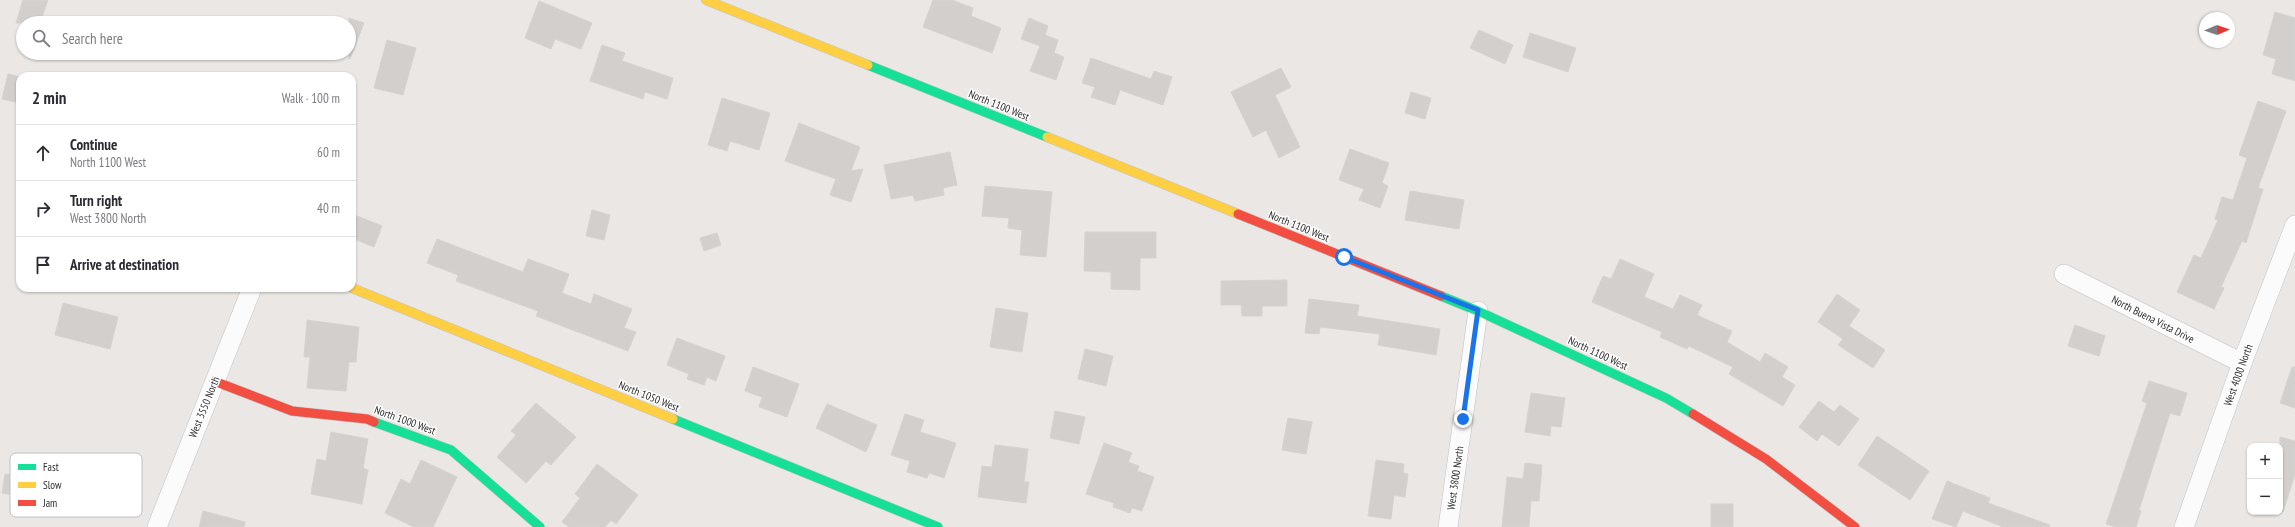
<!DOCTYPE html>
<meta charset="utf-8">
<style>
:root{--surface:#fff;--page:#f7f7f7;--text:#2b2b33;--muted:#7c7c81;--line:#e1e1e2}
body{margin:0;font-family:"PT Sans Narrow",sans-serif;background:var(--page);color:var(--text)}
.controls{position:absolute;right:12px;bottom:12px;display:grid;overflow:hidden;border-radius:8px;box-shadow:0 1px 3px #0004}
.controls button{width:36px;height:36px;display:grid;place-items:center;padding:0;border:0;border-bottom:1px solid var(--line);background:var(--surface);color:var(--text);font:20px sans-serif}
.compass{position:absolute;left:2199px;top:12px;width:36px;height:36px;border-radius:50%;background:var(--surface);box-shadow:0 1px 3px #0004;rotate:88deg}
.stop{position:absolute;width:12px;height:12px;margin:-9px;border:3px solid #1a73e8;border-radius:50%;background:#fff}
.stop.end{background:#1a73e8;border-color:#fff;box-shadow:0 1px 4px #0008}
.list{margin:0;padding:0;list-style:none}
h2{display:flex;justify-content:space-between;align-items:center;height:52px;margin:0;padding:0 16px;font-size:17px}
h2 small{font-size:13px;font-weight:400;color:var(--muted)}
.list li{display:grid;grid-template-columns:26px 1fr auto;gap:12px;align-items:center;box-sizing:border-box;height:56px;padding:0 16px;border-top:1px solid var(--line)}
.list b{display:block;font-size:15px;white-space:nowrap}
.list p{margin:0;font-size:13px;white-space:nowrap;color:var(--muted)}
.list em{font-size:13px;font-style:normal;color:var(--muted)}
.icon{flex:none;width:22px;height:22px;fill:none;stroke:currentColor;stroke-width:2;stroke-linecap:round;stroke-linejoin:round}
.map{position:relative;flex:none;width:2295px;height:527px;overflow:hidden}
.search{position:absolute;background:var(--surface);box-shadow:0 1px 3px #0004;left:16px;top:16px;width:340px;height:44px;display:flex;align-items:center;gap:10px;box-sizing:border-box;padding:0 14px;border-radius:22px;color:var(--muted);font-size:15px}
.panel{position:absolute;background:var(--surface);box-shadow:0 1px 3px #0004;left:16px;top:72px;width:340px;height:220px;border-radius:12px}
.map>svg:first-child{display:block}
</style>
<div class="map">
<svg width="2295" height="527" viewBox="0 0 2295 527">
<rect width="100%" height="100%" fill="#eae7e4"/>
<!-- building -->
<g fill="#d2cfcd" stroke="#d5d3d0">
<polygon points="23,0 48,0 40,23 16,23"/>
<polygon points="933,0 952,0 973,8 971,16 1001,28 992,53 923,27"/>
<polygon points="539,1 592,23 581,49 555,39 551,49 525,38"/>
<polygon points="2275,12 2295,18 2295,81 2272,74 2276,59 2263,55"/>
<polygon points="349,18 364,23 350,59 349,59"/>
<polygon points="1029,18 1048,26 1045,35 1058,40 1054,53 1064,57 1056,80 1030,71 1040,46 1021,39"/>
<polygon points="1479,30 1513,45 1505,64 1470,48"/>
<polygon points="1530,33 1576,48 1568,72 1523,57"/>
<polygon points="387,40 416,48 403,95 374,88"/>
<polygon points="602,45 625,53 622,61 673,78 667,99 645,92 643,99 590,81"/>
<polygon points="1091,58 1151,79 1154,71 1172,77 1163,105 1120,90 1115,105 1091,97 1095,87 1082,83"/>
<polygon points="1281,68 1291,87 1275,95 1300,147 1279,158 1266,130 1253,137 1231,92"/>
<polygon points="8,74 20,77 20,103 2,99"/>
<polygon points="1411,92 1431,98 1425,119 1405,113"/>
<polygon points="722,98 770,113 759,150 730,141 727,151 708,145"/>
<polygon points="2258,101 2286,111 2258,188 2263,189 2246,243 2242,241 2221,287 2224,288 2214,309 2177,292 2194,255 2201,258 2218,220 2215,219 2222,197 2233,200 2247,158 2239,155"/>
<polygon points="799,123 860,147 851,171 863,169 851,202 830,195 836,179 785,161"/>
<polygon points="1350,149 1389,163 1382,183 1388,186 1380,208 1359,200 1364,189 1339,180"/>
<polygon points="950,152 957,185 943,188 944,195 915,201 913,195 891,199 884,165"/>
<polygon points="985,186 1052,192 1046,257 1020,255 1022,230 1008,228 1009,218 982,216"/>
<polygon points="1410,191 1464,200 1459,229 1405,220"/>
<polygon points="592,210 610,215 604,240 586,236"/>
<polygon points="352,214 382,226 374,247 352,238"/>
<polygon points="1085,232 1156,232 1156,258 1140,258 1140,290 1111,289 1111,272 1084,271"/>
<polygon points="717,233 721,245 704,251 700,238"/>
<polygon points="437,239 523,272 528,259 569,274 562,293 591,304 594,294 632,309 624,328 636,332 628,351 536,316 538,311 456,281 458,275 427,263"/>
<polygon points="1620,259 1654,274 1644,297 1673,309 1680,295 1702,305 1697,315 1732,331 1727,342 1760,362 1765,353 1788,367 1782,377 1795,385 1783,406 1729,374 1733,367 1689,346 1687,349 1660,337 1662,332 1592,302 1603,276 1611,279"/>
<polygon points="1287,280 1287,306 1262,306 1262,316 1242,316 1241,305 1221,305 1221,281"/>
<polygon points="1837,294 1860,310 1849,326 1885,350 1873,368 1838,345 1843,339 1818,322"/>
<polygon points="1309,299 1359,305 1357,316 1440,329 1436,355 1378,345 1380,334 1320,327 1319,334 1305,333"/>
<polygon points="63,303 118,317 110,349 55,335"/>
<polygon points="996,308 1028,313 1022,352 990,347"/>
<polygon points="307,320 359,327 356,362 349,362 346,391 307,388 310,357 304,357"/>
<polygon points="2075,325 2105,336 2099,356 2068,346"/>
<polygon points="677,338 725,356 716,381 707,377 704,385 687,379 689,374 667,365"/>
<polygon points="1085,349 1113,356 1106,386 1078,379"/>
<polygon points="753,367 799,384 787,417 759,407 762,397 745,391"/>
<polygon points="2292,367 2295,367 2295,408 2280,403"/>
<polygon points="2149,381 2187,393 2180,416 2170,413 2139,510 2141,511 2136,527 2116,527 2106,524 2147,403 2142,401"/>
<polygon points="1531,393 1565,398 1561,427 1551,426 1550,436 1525,432"/>
<polygon points="1819,401 1834,412 1840,405 1859,419 1839,446 1822,434 1817,441 1799,427"/>
<polygon points="536,403 576,437 551,465 546,461 526,483 497,457 516,435 511,431"/>
<polygon points="827,404 877,425 866,452 816,428"/>
<polygon points="1055,411 1085,417 1079,444 1050,438"/>
<polygon points="905,414 924,420 920,432 956,443 944,478 929,473 927,478 907,472 910,461 891,455"/>
<polygon points="1288,418 1312,422 1306,454 1282,450"/>
<polygon points="331,432 368,439 363,468 368,470 362,504 311,494 317,459 326,461"/>
<polygon points="1877,436 1929,471 1910,500 1858,465"/>
<polygon points="2280,437 2295,441 2295,474 2283,512 2280,511"/>
<polygon points="1104,443 1132,453 1128,462 1139,466 1137,471 1154,477 1142,511 1132,508 1130,513 1113,507 1114,503 1086,494"/>
<polygon points="995,445 1028,449 1024,482 1029,482 1026,503 978,497 982,466 992,467"/>
<polygon points="421,460 457,477 433,527 414,527 385,513 401,479 410,484"/>
<polygon points="1376,460 1404,464 1403,473 1408,474 1405,497 1394,495 1391,519 1368,516"/>
<polygon points="1525,463 1542,465 1539,501 1531,501 1529,527 1502,527 1507,477 1523,479"/>
<polygon points="597,464 638,495 616,524 611,520 605,527 569,527 562,522 580,498 575,494"/>
<polygon points="12,469 42,474 38,499 2,493 5,474 11,475"/>
<polygon points="1947,481 1990,498 1988,503 2050,525 2049,527 2003,527 1963,511 1956,527 1932,519"/>
<rect x="1711" y="504" width="22" height="23"/>
<polygon points="203,511 245,522 244,527 199,527"/>
</g>
<g fill="none" stroke-linecap="round" stroke-linejoin="round">
<!-- street casing -->
<g stroke="#c3c2c2" stroke-width="20">
<g id="street">
<polyline points="2064,274 2242,363"/>
<polyline points="157,527 252,288"/>
<polyline points="1448,527 1478,311"/>
<polyline points="2184,527 2242,363 2295,225"/>
</g>
</g>
<!-- fast casing -->
<g stroke="#c3c2c2" stroke-width="10">
<g id="fast">
<polyline points="868,65 1047,137"/>
<polyline points="1441,296 1478,311 1666,398 1693,414"/>
<polyline points="673,419 938,527"/>
<polyline points="374,422 451,450 540,527"/>
</g>
</g>
<!-- slow casing -->
<g stroke="#c3c2c2" stroke-width="10">
<g id="slow">
<polyline points="706,0 868,65"/>
<polyline points="1047,137 1238,214"/>
<polyline points="352,288 673,419"/>
</g>
</g>
<!-- jam casing -->
<g stroke="#c3c2c2" stroke-width="10">
<g id="jam">
<polyline points="1238,214 1441,296"/>
<polyline points="214,381 292,411 367,419 374,422"/>
<polyline points="1693,414 1766,459 1855,527"/>
</g>
</g>
<!-- street -->
<use href="#street" stroke="#fcfbfb" stroke-width="19"/>
<!-- fast -->
<use href="#fast" stroke="#16e098" stroke-width="9"/>
<!-- slow -->
<use href="#slow" stroke="#ffcf43" stroke-width="9"/>
<!-- jam -->
<use href="#jam" stroke="#f24e42" stroke-width="9"/>
</g>
<g fill="none" stroke-linecap="round" stroke-linejoin="round">
<!-- route -->
<polyline stroke="#1a73e8" stroke-width="5" points="1344,257 1478,310 1463,419"/>
</g>
<g text-anchor="middle" stroke-width="3" stroke-linejoin="round" paint-order="stroke">
<!-- street labels -->
<g font-size="11" fill="#2d2d2d" stroke="#fff">
<text transform="translate(999 105) rotate(22)" y="4">North 1100 West</text>
<text transform="translate(1299 226) rotate(22)" y="4">North 1100 West</text>
<text transform="translate(2153 319) rotate(27)" y="4">North Buena Vista Drive</text>
<text transform="translate(1598 353) rotate(25)" y="4">North 1100 West</text>
<text transform="translate(2238 375) rotate(-70)" y="4">West 4000 North</text>
<text transform="translate(649 396) rotate(22)" y="4">North 1050 West</text>
<text transform="translate(204 407) rotate(-68)" y="4">West 3550 North</text>
<text transform="translate(405 420) rotate(20)" y="4">North 1000 West</text>
<text transform="translate(1455 478) rotate(-82)" y="4">West 3800 North</text>
</g>
</g>
<!-- legend -->
<rect x="10" y="453" width="132" height="64" rx="6" fill="#fff" stroke="#c0c0c0" stroke-width="1"/>
<rect x="18" y="464" width="18" height="6" fill="#16e098"/>
<rect x="18" y="482" width="18" height="6" fill="#ffcf43"/>
<rect x="18" y="500" width="18" height="6" fill="#f24e42"/>
<g font-size="11" fill="#2d2d2d">
<text x="43" y="471">Fast</text>
<text x="43" y="489">Slow</text>
<text x="43" y="507">Jam</text>
</g>
</svg>
<div class="controls">
<button>+</button>
<button>−</button>
</div>
<svg class="compass" viewBox="-18 -18 36 36"><path d="M0-13l5 13h-10z" fill="#e53935"/><path d="M0 13l5-13h-10z" fill="#7c7c81"/></svg>
<div class="stop" style="left:1344px;top:257px"></div>
<div class="stop end" style="left:1463px;top:419px"></div>
<div class="search"><svg class="icon" aria-label="search" viewBox="0 0 24 24"><circle cx="10" cy="10" r="6"/><path d="M15 15l6 6"/></svg>Search here</div>
<section class="panel">
<h2>2 min<small>Walk · 100 m</small></h2>
<ul class="list">
<li><svg class="icon" aria-label="ahead" viewBox="0 0 24 24"><path d="M12 20V5M6 11l6-6 6 6"/></svg><div><b>Continue</b><p>North 1100 West</p></div><em>60 m</em></li>
<li><svg class="icon" aria-label="right" viewBox="0 0 24 24"><path d="M7 20v-9h11M14 6l5 5-5 5"/></svg><div><b>Turn right</b><p>West 3800 North</p></div><em>40 m</em></li>
<li><svg class="icon" aria-label="arrive" viewBox="0 0 24 24"><path d="M6 21V4h12l-3 4 3 4H6"/></svg><div><b>Arrive at destination</b></div></li>
</ul>
</section>
</div>
